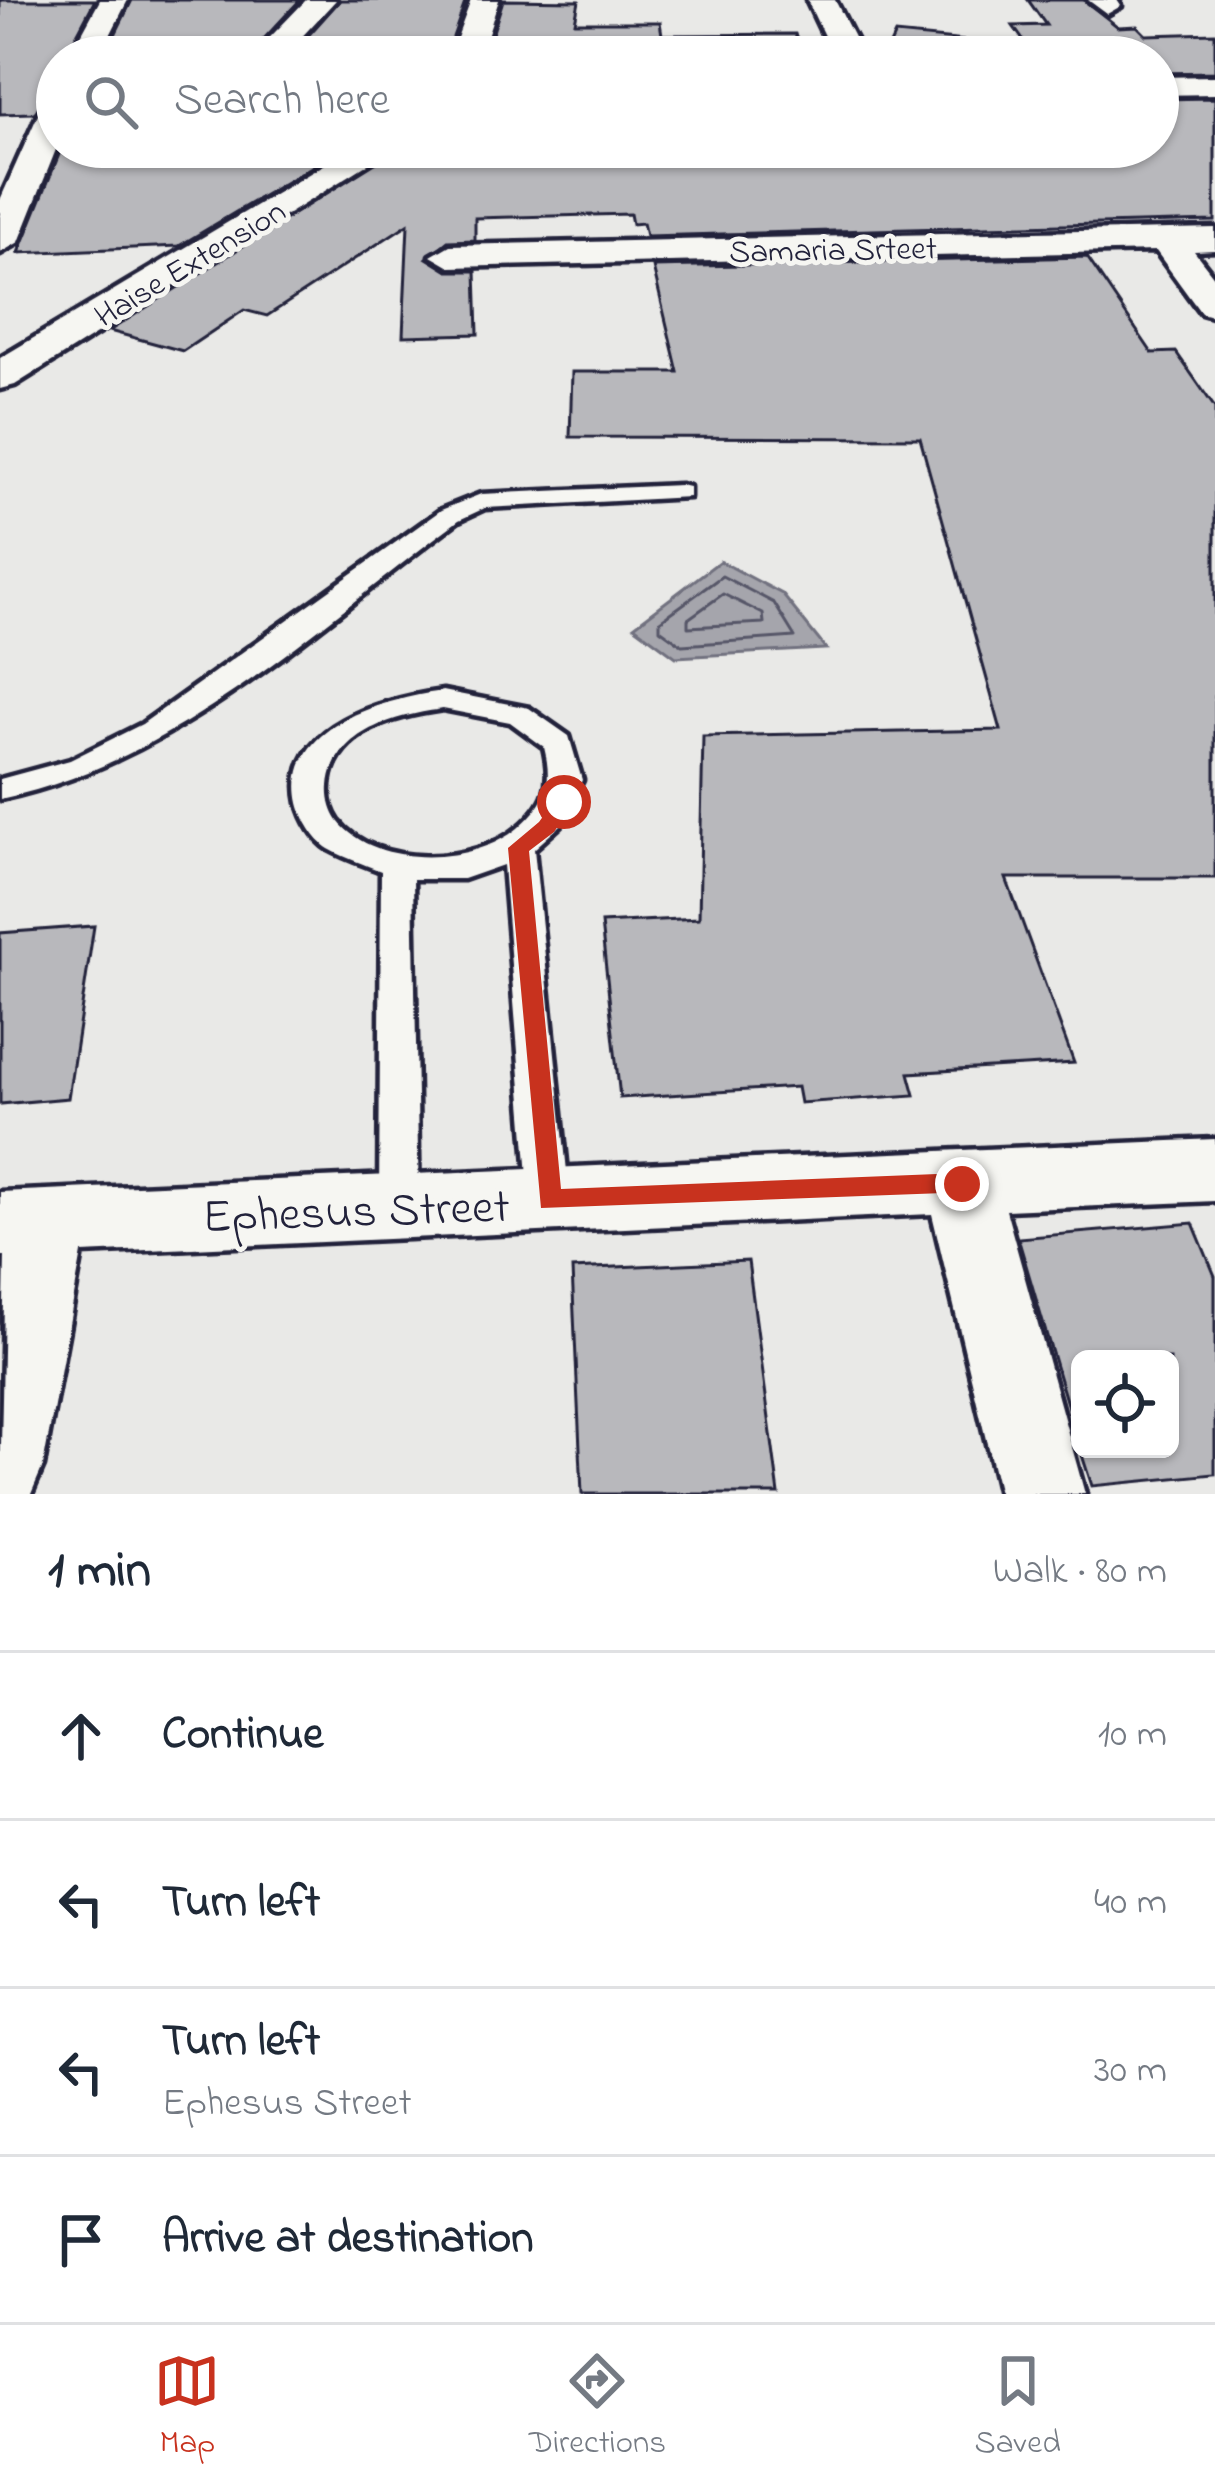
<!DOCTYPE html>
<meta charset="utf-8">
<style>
:root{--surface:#fff;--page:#f6f6f7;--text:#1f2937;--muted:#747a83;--line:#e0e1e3;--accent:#c8321e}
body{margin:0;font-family:"Indie Flower",sans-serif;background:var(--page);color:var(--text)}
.controls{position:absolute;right:36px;bottom:36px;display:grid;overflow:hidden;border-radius:18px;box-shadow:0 3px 9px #0004}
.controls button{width:108px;height:108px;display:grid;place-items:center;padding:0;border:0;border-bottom:3px solid var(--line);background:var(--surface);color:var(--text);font:60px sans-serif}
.stop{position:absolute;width:36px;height:36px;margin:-27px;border:9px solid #c8321e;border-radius:50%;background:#fff}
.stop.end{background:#c8321e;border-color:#fff;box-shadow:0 3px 12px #0008}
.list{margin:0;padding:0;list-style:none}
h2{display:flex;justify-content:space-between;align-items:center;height:156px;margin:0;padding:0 48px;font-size:51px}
h2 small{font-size:39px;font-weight:400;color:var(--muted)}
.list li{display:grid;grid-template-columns:78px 1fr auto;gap:36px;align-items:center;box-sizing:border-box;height:168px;padding:0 48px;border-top:3px solid var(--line)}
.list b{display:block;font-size:45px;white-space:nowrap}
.list p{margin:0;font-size:39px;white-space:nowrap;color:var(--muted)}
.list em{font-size:39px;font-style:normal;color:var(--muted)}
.icon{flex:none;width:66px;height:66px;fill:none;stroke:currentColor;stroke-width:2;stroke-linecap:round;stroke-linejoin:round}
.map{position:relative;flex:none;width:1215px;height:1494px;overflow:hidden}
.search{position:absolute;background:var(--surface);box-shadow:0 3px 9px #0004;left:36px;right:36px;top:36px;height:132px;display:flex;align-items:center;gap:30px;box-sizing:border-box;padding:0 42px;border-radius:66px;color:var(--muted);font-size:45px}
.sheet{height:828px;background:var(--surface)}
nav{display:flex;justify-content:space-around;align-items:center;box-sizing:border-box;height:168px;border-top:3px solid var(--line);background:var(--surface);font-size:33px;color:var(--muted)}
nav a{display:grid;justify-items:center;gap:6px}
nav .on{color:var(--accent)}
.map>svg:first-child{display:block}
</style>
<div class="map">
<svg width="1215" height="1494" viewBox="0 0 1215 1494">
<rect width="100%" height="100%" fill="#e9e9e7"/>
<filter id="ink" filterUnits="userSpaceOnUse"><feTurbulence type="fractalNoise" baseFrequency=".00833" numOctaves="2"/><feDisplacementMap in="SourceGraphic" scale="24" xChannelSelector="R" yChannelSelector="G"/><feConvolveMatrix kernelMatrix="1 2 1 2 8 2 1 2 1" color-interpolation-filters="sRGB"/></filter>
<g filter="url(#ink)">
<!-- water -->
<polygon fill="#a5a5ac" stroke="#71717f" stroke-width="3" points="720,561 782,594 826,649 676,657 634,626"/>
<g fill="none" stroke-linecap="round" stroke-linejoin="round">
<!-- shore -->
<g stroke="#565668" stroke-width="3">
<polygon points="722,576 774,603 795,637 682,645 660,629 660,621"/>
<polygon points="723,594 763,614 764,623 688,627 688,619"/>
</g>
</g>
<!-- building -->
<g fill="#b8b8bc" stroke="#22223b" stroke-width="3">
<polygon points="0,0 95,0 65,57 57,57 57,94 34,113 0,114"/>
<polygon points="132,0 300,0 247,57 104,57"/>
<polygon points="340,0 466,0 446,57 289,57"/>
<polygon points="503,0 579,1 575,22 660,22 662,35 795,34 803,57 485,57"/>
<polygon points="1028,0 1084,0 1118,27 1137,26 1146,35 1215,33 1215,72 1158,73 1158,57 868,57 866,51 888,49 895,34 1028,47 1013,26 1046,25"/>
<polygon points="1215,98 1215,221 646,236 643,223 632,224 630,214 475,218 475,240 448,241 427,258 448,271 476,271 478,334 403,336 408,224 267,316 244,310 183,351 109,331 399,147 1158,147 1158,99"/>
<polygon points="62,147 345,147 179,246 19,253"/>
<polygon points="1087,257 1152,353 1176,352 1215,408 1215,878 1006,878 1074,1063 909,1073 915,1095 800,1103 797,1087 620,1098 601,923 699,918 703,736 1001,730 920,438 570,437 572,372 678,372 653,267"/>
<polygon points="94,926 68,1098 0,1104 0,933"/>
<polygon points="1193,1223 1215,1276 1215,1474 1092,1486 1080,1449 1170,1449 1170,1359 1080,1359 1080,1448 1018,1238"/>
<polygon points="748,1261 779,1494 582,1494 572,1269"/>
</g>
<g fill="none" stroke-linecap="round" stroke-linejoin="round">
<!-- service casing -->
<g stroke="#22223b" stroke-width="9">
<g id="service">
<path d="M680,485L689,487V497L485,508L459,520C316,626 178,762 0,799V779L70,760L142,724L441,510L481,494Z"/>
<path d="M443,691L529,708L569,736L582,780L561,825L534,849L570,1201L564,1213L550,1218L536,1213L530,1201L503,865L463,879H413L419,1207L413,1219L399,1224L385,1219L379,1207L381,871C364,864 345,858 329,849C315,840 303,820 299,803C282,724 387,699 443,691ZM443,709L510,722L544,747C553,784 547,803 518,828C474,865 376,869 338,821C331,811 328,798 329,786C333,730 399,715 443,709Z"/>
</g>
</g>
<!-- minor casing -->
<g stroke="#22223b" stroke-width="9">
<g id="minor">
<polygon points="100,0 128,0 99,57 69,57"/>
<polygon points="306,0 336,0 283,57 251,57"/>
<polygon points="471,0 499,0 480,57 450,57"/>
<polygon points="807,0 835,0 864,57 834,57"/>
<polygon points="1088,0 1117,0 1121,6 1107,14"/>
<polygon points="1215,76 1215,94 1158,95 1158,77"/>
<polygon points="57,98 57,147 19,242 0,253 0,200 41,108"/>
<polygon points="354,147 395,147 15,385 0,389 0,358"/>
<polygon points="1215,228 1215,250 1194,251 1215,278 1215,317 1201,313 1156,251 450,267 431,256 450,245"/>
<polygon points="1215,1139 1215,1201 1006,1210 1085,1494 999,1494 932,1214 82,1253 43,1466 31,1494 0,1494 5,1256 0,1256 0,1192"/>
</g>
</g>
<!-- service -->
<use href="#service" fill="#f6f6f2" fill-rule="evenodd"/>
<!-- minor -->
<use href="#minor" fill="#f6f6f2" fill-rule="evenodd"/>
</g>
</g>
<!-- route -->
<polygon fill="#c8321e" points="557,797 574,802 554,832 529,851 561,1189 962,1173 975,1184 971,1192 541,1208 508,848 539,822"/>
<g text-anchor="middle" stroke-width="10" stroke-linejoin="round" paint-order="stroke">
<!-- far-street labels -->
<g font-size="33" fill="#22223b" stroke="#f6f6f2">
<text transform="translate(833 248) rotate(-1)" y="12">Samaria Srteet</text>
<text transform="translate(189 262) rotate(-31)" y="12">Haise Extension</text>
</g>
<!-- near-street labels -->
<g font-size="48" fill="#22223b" stroke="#f6f6f2">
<text transform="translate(356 1209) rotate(-2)" y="17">Ephesus Street</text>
</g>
</g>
</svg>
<div class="controls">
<button><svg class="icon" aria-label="locate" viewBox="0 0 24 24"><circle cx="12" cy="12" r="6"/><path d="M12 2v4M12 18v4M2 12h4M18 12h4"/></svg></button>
</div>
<div class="stop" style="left:564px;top:802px"></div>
<div class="stop end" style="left:962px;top:1184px"></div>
<div class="search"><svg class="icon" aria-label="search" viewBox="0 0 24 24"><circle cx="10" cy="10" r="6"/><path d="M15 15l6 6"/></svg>Search here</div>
</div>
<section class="sheet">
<h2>1 min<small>Walk · 80 m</small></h2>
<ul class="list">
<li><svg class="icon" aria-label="ahead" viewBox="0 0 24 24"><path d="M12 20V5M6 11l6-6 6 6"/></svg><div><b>Continue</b></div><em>10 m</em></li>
<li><svg class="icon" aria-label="left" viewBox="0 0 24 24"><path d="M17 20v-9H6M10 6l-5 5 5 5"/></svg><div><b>Turn left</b></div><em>40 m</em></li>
<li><svg class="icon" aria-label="left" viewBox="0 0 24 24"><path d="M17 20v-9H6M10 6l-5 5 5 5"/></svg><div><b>Turn left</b><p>Ephesus Street</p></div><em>30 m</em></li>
<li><svg class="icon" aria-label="arrive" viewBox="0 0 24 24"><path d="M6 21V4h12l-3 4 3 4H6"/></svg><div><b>Arrive at destination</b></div></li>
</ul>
</section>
<nav>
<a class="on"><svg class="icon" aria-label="map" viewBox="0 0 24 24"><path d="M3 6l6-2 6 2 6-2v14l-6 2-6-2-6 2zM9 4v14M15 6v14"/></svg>Map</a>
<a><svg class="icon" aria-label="directions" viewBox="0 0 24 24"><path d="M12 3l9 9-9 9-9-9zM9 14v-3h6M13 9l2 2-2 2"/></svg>Directions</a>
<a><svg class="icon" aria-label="saved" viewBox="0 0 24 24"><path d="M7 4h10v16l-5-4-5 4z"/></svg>Saved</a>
</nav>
